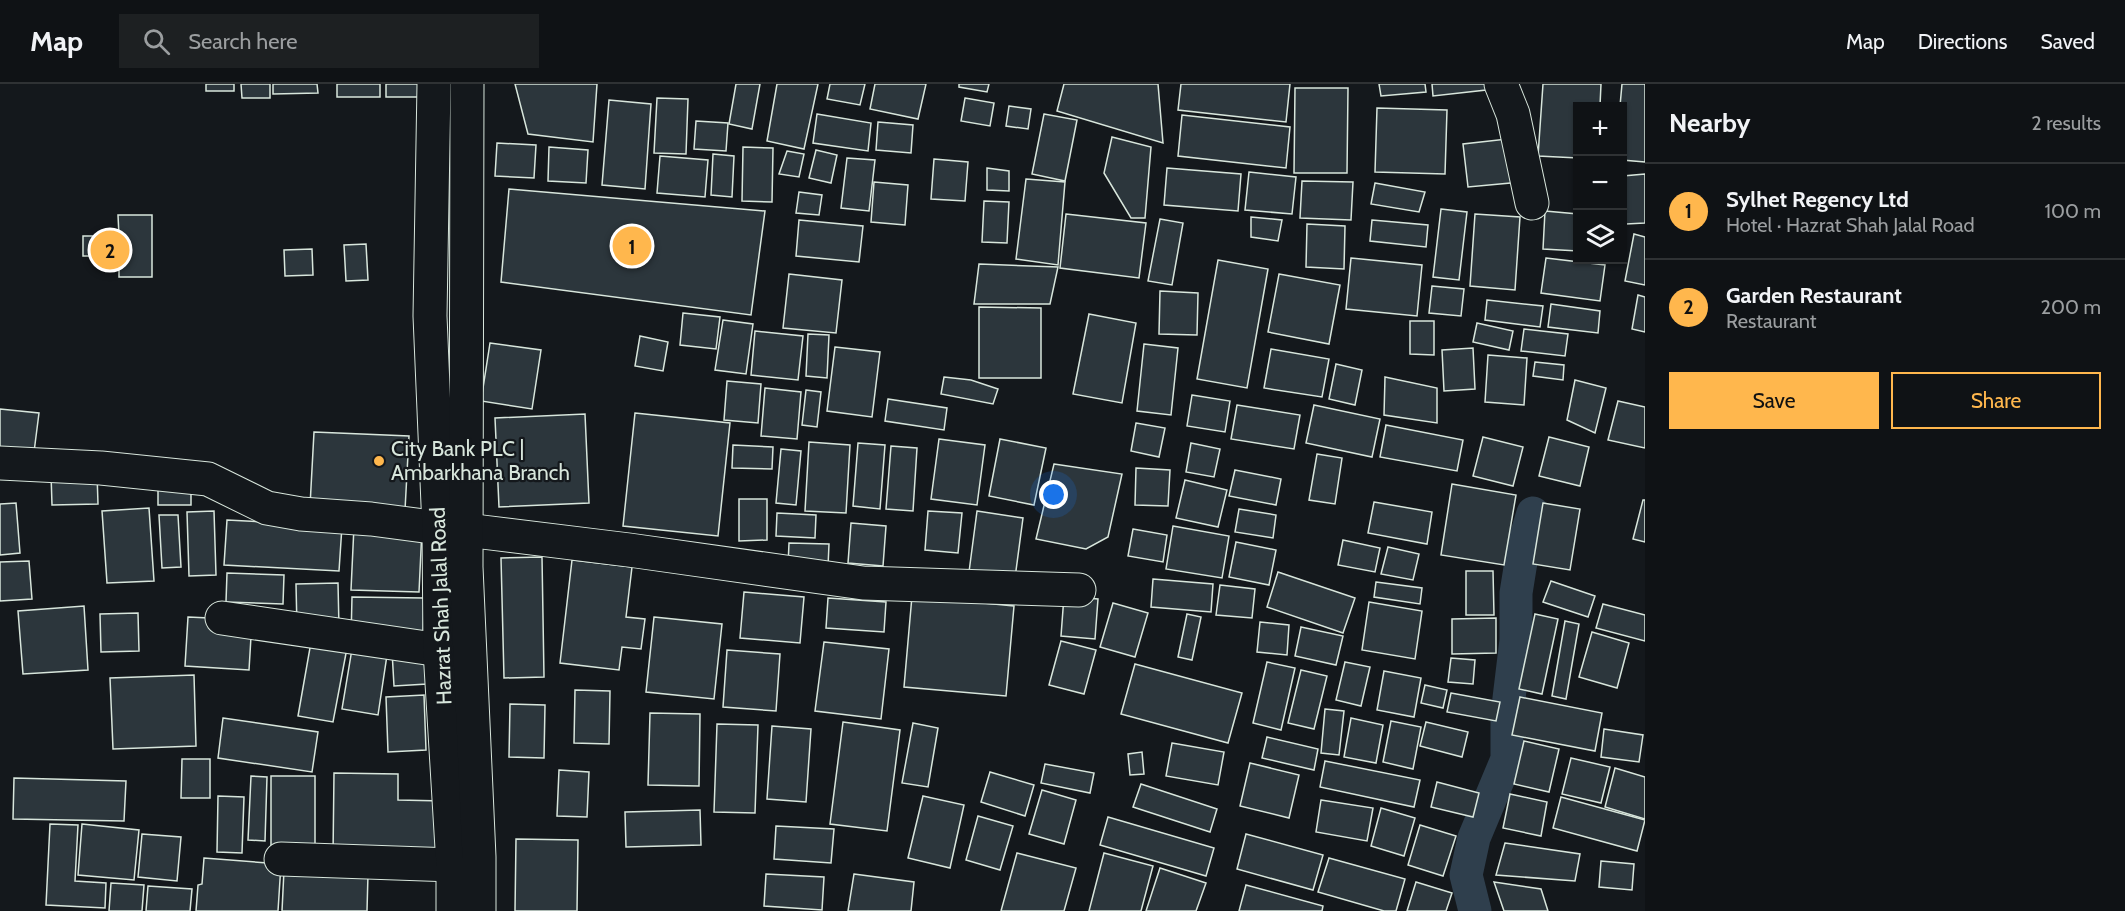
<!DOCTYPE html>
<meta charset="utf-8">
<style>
:root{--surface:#0f1215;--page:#1d2022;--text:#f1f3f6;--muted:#9b9ea0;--line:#2f3234;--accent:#ffb74d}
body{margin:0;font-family:Cabin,sans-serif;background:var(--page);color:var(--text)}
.controls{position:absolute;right:18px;top:18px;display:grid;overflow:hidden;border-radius:0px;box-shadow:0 2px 4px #0004}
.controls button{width:54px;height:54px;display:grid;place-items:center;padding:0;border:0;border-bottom:2px solid var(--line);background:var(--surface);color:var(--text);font:30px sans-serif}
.you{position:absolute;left:1054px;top:411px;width:21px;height:21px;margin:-15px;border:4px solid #fff;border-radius:50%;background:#1a73e8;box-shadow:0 0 0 9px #1a73e833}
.badge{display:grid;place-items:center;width:39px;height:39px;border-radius:50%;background:var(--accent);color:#111;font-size:20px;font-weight:700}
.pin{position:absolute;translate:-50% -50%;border:3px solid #fff;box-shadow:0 2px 6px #0006}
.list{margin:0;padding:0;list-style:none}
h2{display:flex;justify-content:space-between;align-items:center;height:78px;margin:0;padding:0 24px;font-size:26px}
h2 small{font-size:20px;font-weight:400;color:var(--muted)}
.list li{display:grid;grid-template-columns:39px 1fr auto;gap:18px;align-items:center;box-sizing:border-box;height:96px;padding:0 24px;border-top:2px solid var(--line)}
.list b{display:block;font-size:22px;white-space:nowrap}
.list p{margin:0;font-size:20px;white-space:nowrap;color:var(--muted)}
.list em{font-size:20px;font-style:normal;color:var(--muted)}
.actions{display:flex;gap:12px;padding:18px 24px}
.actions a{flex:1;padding:14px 0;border:2px solid var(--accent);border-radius:0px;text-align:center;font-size:21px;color:var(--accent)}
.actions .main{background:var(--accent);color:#111}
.icon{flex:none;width:33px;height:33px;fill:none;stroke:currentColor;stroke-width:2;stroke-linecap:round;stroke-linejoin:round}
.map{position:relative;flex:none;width:1645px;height:827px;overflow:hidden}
header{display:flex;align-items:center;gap:36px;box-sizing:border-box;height:84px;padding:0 30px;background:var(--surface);border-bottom:2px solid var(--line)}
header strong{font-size:28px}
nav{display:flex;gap:33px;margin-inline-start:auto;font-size:21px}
.search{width:420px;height:54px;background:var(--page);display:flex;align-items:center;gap:15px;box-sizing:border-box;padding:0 21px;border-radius:0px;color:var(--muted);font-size:22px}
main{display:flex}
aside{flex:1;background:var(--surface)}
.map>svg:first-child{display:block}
</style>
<header>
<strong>Map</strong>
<div class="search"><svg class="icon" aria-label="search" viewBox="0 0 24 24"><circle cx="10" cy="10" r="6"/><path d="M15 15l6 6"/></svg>Search here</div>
<nav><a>Map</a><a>Directions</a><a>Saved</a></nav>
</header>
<main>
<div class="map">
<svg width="1645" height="827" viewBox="0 0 1645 827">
<rect width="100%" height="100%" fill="#14181c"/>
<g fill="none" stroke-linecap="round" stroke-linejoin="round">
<!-- canal -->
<polyline stroke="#2f3f4d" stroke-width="33" points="1475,827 1466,791 1474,754 1507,675 1507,631 1516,556 1516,509 1524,459 1533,429"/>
</g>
<!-- building -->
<g fill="#2c363c" stroke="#d8e6dc" stroke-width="1.5">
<rect x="206" y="0" width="28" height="7"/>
<polygon points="241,0 270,0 270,14 242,14"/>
<polygon points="273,0 317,0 318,9 273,10"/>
<rect x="337" y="0" width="43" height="13"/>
<polygon points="386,0 421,0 422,13 386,13"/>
<polygon points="515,0 597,0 593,58 528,50"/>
<polygon points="736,0 760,0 752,45 729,40"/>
<polygon points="777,0 818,0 804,65 767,57"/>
<polygon points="830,0 865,0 860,21 827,15"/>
<polygon points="875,0 926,0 918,35 870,25"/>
<polygon points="959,0 989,0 987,8 959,3"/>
<polygon points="1064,0 1158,0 1163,59 1057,27"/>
<polygon points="1181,0 1290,0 1286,38 1178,26"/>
<polygon points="1379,0 1425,0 1426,8 1381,12"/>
<polygon points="1432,0 1486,0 1486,6 1433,12"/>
<polygon points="1543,0 1601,0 1600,22 1578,22 1578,74 1538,72"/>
<polygon points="1622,0 1645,0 1645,78 1622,76 1622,22 1620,22"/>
<polygon points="1295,4 1348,4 1347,89 1294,89"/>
<polygon points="657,14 688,15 686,70 654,69"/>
<polygon points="965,14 994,19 990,42 961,37"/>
<polygon points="609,16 651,20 645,105 602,101"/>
<polygon points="1009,22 1031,25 1028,45 1006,42"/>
<polygon points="1377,24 1447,26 1445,90 1375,88"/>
<polygon points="817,30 871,39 868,67 813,59"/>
<polygon points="1044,30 1077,36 1065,97 1032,90"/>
<polygon points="1182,31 1290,43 1286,84 1178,72"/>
<polygon points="696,37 728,39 726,67 694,65"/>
<polygon points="878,38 913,41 911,69 876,66"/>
<polygon points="1112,53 1151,63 1145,134 1131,134 1104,89"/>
<polygon points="1516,54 1521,98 1468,103 1463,60"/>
<polygon points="497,59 536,61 534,94 495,92"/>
<polygon points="549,63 588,66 586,99 548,97"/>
<polygon points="743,63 773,64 772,118 742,117"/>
<polygon points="816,66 837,71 831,99 809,94"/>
<polygon points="787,67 804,70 799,93 779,90"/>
<polygon points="713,70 734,72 732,113 711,111"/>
<polygon points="660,72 708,76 705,113 657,109"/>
<polygon points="847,74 875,76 869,127 841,124"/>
<polygon points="934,75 968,78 965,117 931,115"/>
<polygon points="987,84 1009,87 1009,107 987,106"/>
<polygon points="1167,84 1241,90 1238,127 1164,121"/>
<polygon points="1249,88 1296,93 1292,130 1245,126"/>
<polygon points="1645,90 1645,139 1626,140 1623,92"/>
<polygon points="1026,95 1065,98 1058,181 1016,175"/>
<polygon points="1302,97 1353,98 1351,136 1300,134"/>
<polygon points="874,98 908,101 905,141 871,138"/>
<polygon points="1375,99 1425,108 1419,128 1371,120"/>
<polygon points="509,105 765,127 751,231 501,198"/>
<polygon points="799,108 822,111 819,131 796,129"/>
<polygon points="984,117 1009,118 1007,159 982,158"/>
<polygon points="1441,125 1467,128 1459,196 1433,193"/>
<polygon points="1545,127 1578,130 1578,167 1543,165"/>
<polygon points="1066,130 1146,139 1139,194 1060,184"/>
<polygon points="1475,130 1520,133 1515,206 1470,202"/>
<polygon points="118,131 152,131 152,193 119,193 119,172 83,172 83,152 119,152"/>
<polygon points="1251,133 1282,136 1278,157 1251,153"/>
<polygon points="1160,135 1183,139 1172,201 1148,197"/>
<polygon points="799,136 863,142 859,178 796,172"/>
<polygon points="1372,136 1428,141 1426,163 1370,157"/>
<polygon points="1307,140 1345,142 1344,185 1306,183"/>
<polygon points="1634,150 1645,153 1645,201 1625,197"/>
<polygon points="366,160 368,196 346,197 344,161"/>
<polygon points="312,165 313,191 285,192 284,166"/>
<polygon points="1351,174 1422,181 1417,232 1346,225"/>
<polygon points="1546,174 1605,181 1600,217 1541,209"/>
<polygon points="1218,176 1268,185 1247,304 1197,295"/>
<polygon points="979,180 1058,183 1050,220 974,220"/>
<polygon points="789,190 842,196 836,249 783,244"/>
<polygon points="1279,190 1340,201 1329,260 1268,248"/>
<polygon points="1432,202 1464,205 1461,232 1429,229"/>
<polygon points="1160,207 1198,209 1197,251 1159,250"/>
<polygon points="1638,211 1645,213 1645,248 1632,245"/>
<polygon points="1487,216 1543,222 1540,243 1485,236"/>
<polygon points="1551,220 1600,227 1598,249 1548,243"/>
<polygon points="979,223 1041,224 1041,294 979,294"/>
<polygon points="683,229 720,233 716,265 680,261"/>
<polygon points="1089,230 1136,239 1122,319 1073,310"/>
<polygon points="723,236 753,240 746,290 715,286"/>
<polygon points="1410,237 1434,237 1434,271 1410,270"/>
<polygon points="1477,239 1513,247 1509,266 1473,258"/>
<polygon points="1524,245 1568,250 1565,272 1521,267"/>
<polygon points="755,247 803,252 798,296 751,291"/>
<polygon points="808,250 829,251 827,294 806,292"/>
<polygon points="640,252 668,258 663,287 635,282"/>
<polygon points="490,259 541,266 532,325 481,317"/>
<polygon points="1144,260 1178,264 1171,331 1137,327"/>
<polygon points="835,263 880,268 872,333 827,327"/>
<polygon points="1473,264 1475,305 1444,307 1442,266"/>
<polygon points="1271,265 1329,275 1322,313 1264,304"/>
<polygon points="1488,271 1527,274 1524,321 1485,318"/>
<polygon points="1535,278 1564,281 1563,296 1533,292"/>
<polygon points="1336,280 1362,286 1355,321 1329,315"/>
<polygon points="944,293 971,296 998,305 993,320 941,310"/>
<polygon points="1385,293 1437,304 1437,339 1384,331"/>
<polygon points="1575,296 1606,304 1595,349 1567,336"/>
<polygon points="727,297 761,300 758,339 724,336"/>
<polygon points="765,304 801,308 797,355 761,352"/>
<polygon points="806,306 821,308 817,343 802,341"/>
<polygon points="1192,311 1230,317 1225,348 1187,342"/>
<polygon points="888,315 947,324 944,346 885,337"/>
<polygon points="1618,317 1645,323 1645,364 1608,356"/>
<polygon points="1237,321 1300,331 1294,365 1231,355"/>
<polygon points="1314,321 1380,335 1372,373 1306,359"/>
<polygon points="0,325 39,329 33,376 0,372"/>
<polygon points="635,329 730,339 718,452 623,442"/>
<polygon points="585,330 589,419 499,423 495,334"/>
<polygon points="1136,339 1165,344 1159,373 1131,367"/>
<polygon points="1386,341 1463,356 1457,387 1380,373"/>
<polygon points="314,348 409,352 405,426 310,422"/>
<polygon points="1483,353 1523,363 1513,402 1473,392"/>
<polygon points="1549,353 1589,363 1580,402 1539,392"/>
<polygon points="939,355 985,361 977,421 931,415"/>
<polygon points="1000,355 1046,364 1034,421 989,412"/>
<polygon points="809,358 850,361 846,429 805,427"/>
<polygon points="858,359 885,361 880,425 853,422"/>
<polygon points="1191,359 1220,365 1214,393 1186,388"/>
<polygon points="733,361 773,363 772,385 732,384"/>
<polygon points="891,362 917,364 913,427 886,425"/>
<polygon points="781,365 801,367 796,421 776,419"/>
<polygon points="1317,370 1342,374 1335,420 1309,416"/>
<polygon points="1054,380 1122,390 1108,453 1086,465 1036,455"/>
<polygon points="1136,384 1170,386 1168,422 1135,421"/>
<polygon points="1235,386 1281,395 1276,421 1229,412"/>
<polygon points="97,389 98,420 52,421 51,390"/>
<polygon points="1185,396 1227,406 1218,443 1176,434"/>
<polygon points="1452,400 1516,411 1504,481 1441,471"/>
<rect x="158" y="401" width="33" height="20"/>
<polygon points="739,415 767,415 767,456 739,457"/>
<polygon points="1643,416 1645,416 1645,458 1633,455"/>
<polygon points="1374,418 1432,428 1427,460 1368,449"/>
<polygon points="16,419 20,469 0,471 0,420"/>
<polygon points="1543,419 1580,425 1570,486 1533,480"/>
<polygon points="149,424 154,497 107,499 102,427"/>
<polygon points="1239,425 1276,431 1273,454 1235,448"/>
<polygon points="214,427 216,491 189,492 187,428"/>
<polygon points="928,427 962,429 958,469 925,466"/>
<polygon points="977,427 1023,434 1015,494 969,488"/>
<polygon points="777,429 816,431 815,454 776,452"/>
<polygon points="159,431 178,431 181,483 162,484"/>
<polygon points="227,436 342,442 339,487 224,481"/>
<polygon points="851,439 886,442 883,482 848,479"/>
<polygon points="354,442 422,445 419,508 351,506"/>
<polygon points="1173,442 1229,452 1222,494 1166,485"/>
<polygon points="1133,445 1167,451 1163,478 1128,472"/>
<polygon points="1343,456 1380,464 1375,488 1338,481"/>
<polygon points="1236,458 1276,466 1269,501 1229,493"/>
<polygon points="789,459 829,460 828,483 788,482"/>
<polygon points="1388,463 1419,470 1413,496 1381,490"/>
<polygon points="542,473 544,593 504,594 501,474"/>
<polygon points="572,476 632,483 626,533 645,535 641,565 622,563 619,586 560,579"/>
<polygon points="29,477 32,515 0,517 0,478"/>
<polygon points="1466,487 1493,487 1494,531 1466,531"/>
<polygon points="1278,488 1355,514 1343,549 1267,523"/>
<polygon points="227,489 284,491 283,520 226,518"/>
<polygon points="1153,495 1213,500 1211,528 1151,523"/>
<polygon points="1551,497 1595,512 1588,533 1543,518"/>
<polygon points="1376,498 1422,504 1420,520 1374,513"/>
<polygon points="338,499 339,544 297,545 296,500"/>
<polygon points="1220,501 1255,505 1252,534 1216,531"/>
<polygon points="744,508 804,513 800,559 740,554"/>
<polygon points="912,512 1014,522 1006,612 904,603"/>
<polygon points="1064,512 1098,515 1095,555 1061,552"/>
<polygon points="352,513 424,514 423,556 351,554"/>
<polygon points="828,514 886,518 884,548 826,544"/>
<polygon points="1369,518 1422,527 1415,575 1362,566"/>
<polygon points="1113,519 1148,529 1135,573 1100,563"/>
<polygon points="1603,520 1645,531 1645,557 1596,544"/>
<polygon points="84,522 88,586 23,590 18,527"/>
<polygon points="138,529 139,567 101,568 100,530"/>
<polygon points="1187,530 1201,533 1192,576 1178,573"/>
<polygon points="1535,530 1558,535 1542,610 1519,605"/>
<polygon points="188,533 252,536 249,586 185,582"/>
<polygon points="654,533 722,540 714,615 646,608"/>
<polygon points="1496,534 1496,569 1452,570 1452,535"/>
<polygon points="1565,537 1579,540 1566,615 1552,612"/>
<polygon points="1260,538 1289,541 1287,571 1257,568"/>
<polygon points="1301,543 1343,552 1336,581 1295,572"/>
<polygon points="1592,548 1629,559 1617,604 1579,593"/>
<polygon points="1061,557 1096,566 1084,610 1049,601"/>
<polygon points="311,558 347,564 333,638 298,632"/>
<polygon points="824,558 889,565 881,635 815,627"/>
<polygon points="352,565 387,571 378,631 342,625"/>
<polygon points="425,565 427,600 394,602 392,567"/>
<polygon points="727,566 780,570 776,627 723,623"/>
<polygon points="1451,574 1475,576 1473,600 1448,598"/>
<polygon points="1267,578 1295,584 1281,646 1253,639"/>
<polygon points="1345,578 1370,583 1361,622 1336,616"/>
<polygon points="1135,580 1242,609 1228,659 1121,630"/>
<polygon points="1301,586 1327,592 1314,645 1288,639"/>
<polygon points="1384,587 1421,594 1414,633 1377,626"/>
<polygon points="194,591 196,662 113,665 110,594"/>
<polygon points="1425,601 1447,606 1443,624 1421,619"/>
<polygon points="575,606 610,607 609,660 574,659"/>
<polygon points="1451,609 1500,618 1496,637 1447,628"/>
<polygon points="424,611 426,666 388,668 386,613"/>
<polygon points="1520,613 1602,629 1595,667 1512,651"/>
<polygon points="510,620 545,621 544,674 509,673"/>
<polygon points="1325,625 1344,627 1339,671 1321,669"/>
<polygon points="650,629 700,630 699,702 648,701"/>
<polygon points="223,634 318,648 312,688 218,674"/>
<polygon points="1351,634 1383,641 1376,679 1344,673"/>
<polygon points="1391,637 1421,643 1413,685 1383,678"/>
<polygon points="843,638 900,646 887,747 830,740"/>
<polygon points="1426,638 1468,648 1462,673 1420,662"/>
<polygon points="913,639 938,644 928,703 902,699"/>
<polygon points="717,640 758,641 755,729 714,728"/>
<polygon points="772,642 811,645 806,718 767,715"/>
<polygon points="1604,645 1643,651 1639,678 1601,673"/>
<polygon points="1267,653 1318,665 1314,686 1262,674"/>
<polygon points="1524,657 1559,665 1549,708 1514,700"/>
<polygon points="1172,659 1224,668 1218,701 1166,692"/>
<polygon points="1142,668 1144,690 1130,691 1128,670"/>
<polygon points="1571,674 1610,683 1601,719 1562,710"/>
<polygon points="182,675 210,675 210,714 181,714"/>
<polygon points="1325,677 1420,696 1414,723 1320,703"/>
<polygon points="1250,679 1299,691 1289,734 1240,722"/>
<polygon points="1045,680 1094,689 1090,709 1041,699"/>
<polygon points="1615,684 1645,693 1645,735 1605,723"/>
<polygon points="559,686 589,688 587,733 557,732"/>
<polygon points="990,688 1034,701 1025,732 981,718"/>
<polygon points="334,689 398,690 398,716 444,717 443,773 333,772"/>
<polygon points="251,692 267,693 265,757 248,756"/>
<rect x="271" y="692" width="44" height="75"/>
<polygon points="14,694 126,697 124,737 13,735"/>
<polygon points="1437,698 1479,709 1473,733 1431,723"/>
<polygon points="1141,700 1217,725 1210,748 1133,723"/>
<polygon points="1042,706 1076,716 1064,760 1029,750"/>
<polygon points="1510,710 1547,718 1541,752 1503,744"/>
<polygon points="218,712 244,713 242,769 217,768"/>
<polygon points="923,712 964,721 950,784 908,774"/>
<polygon points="1561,713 1645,736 1637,767 1553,744"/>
<polygon points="1321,716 1373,724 1367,757 1316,748"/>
<polygon points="1381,724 1415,734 1404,772 1371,762"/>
<polygon points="700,726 701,761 626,763 625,728"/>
<polygon points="978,732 1013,742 1000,786 966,776"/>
<polygon points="1108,733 1214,764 1206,792 1100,761"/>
<polygon points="50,740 78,741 75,797 106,799 105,824 46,821"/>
<polygon points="82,740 139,746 134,796 78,791"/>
<polygon points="1420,741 1456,752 1443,792 1408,781"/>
<polygon points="776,742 834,745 831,779 774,775"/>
<polygon points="142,750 181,753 177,797 138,793"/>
<polygon points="1246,750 1323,771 1313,806 1237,785"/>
<polygon points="516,755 578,756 577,827 515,827"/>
<polygon points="1505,759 1580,770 1575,797 1496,791"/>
<polygon points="1017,769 1076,784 1064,827 1001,827"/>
<polygon points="1104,769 1153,782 1141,827 1089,827"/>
<polygon points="204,774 281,780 278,827 196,827 198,801 202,800"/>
<polygon points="1329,774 1405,795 1396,827 1384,827 1318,808"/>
<polygon points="1601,777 1634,780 1632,806 1599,803"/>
<polygon points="1160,784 1206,799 1196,827 1146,827"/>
<polygon points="284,786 368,790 367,827 282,827"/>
<polygon points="766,790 824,793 822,826 764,822"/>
<polygon points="854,790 914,798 911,827 848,827"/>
<polygon points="1416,798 1452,809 1446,827 1407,827"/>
<polygon points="1494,798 1541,805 1548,827 1504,827"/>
<polygon points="111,799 144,801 142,827 109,827"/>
<polygon points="1246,801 1323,822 1322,827 1239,827"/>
<polygon points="148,802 192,805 190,827 146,827"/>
</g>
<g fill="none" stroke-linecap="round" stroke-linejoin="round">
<!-- minor casing -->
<g stroke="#d8e6dc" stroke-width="35">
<g id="minor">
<polyline points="1501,0 1513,30 1532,119"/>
<polyline points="0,379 101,384 208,395 267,424 301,430 371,435 439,444"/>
<polyline points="466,446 629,466 863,499 1079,506"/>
<polyline points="222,534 440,566"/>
<polyline points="281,775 453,781"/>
</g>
</g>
<!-- major casing -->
<g stroke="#d8e6dc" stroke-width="35">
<g id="major">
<polyline points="434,0 430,232 439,444 440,566 453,781 453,827"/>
<polyline points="467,0 466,483 479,773 479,827"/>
</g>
</g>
<!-- minor -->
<use href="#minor" stroke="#14181c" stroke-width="33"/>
<!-- major -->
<use href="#major" stroke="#14181c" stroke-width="33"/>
</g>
<!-- markers -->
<circle fill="#ffb74d" stroke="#14181c" stroke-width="2" cx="379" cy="377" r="6"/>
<g text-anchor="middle" stroke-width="4.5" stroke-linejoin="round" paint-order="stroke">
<!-- poi labels -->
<g font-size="21" fill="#d8e6dc" stroke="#14181c" text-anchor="start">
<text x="391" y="372">City Bank PLC |<tspan x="391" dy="24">Ambarkhana Branch</tspan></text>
</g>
<!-- street labels -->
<g font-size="21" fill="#d8e6dc" stroke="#14181c">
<text transform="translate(441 522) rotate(-92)" y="7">Hazrat Shah Jalal Road</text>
</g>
</g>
</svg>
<div class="controls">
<button>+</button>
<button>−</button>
<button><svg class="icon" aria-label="layers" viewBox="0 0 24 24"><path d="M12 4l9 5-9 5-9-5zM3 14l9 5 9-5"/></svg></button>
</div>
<div class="you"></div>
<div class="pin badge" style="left:632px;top:162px">1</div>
<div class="pin badge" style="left:110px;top:166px">2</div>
</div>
<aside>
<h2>Nearby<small>2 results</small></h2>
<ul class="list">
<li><span class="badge">1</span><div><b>Sylhet Regency Ltd</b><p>Hotel · Hazrat Shah Jalal Road</p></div><em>100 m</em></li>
<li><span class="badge">2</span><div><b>Garden Restaurant</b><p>Restaurant</p></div><em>200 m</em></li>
</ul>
<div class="actions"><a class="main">Save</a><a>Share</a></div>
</aside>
</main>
